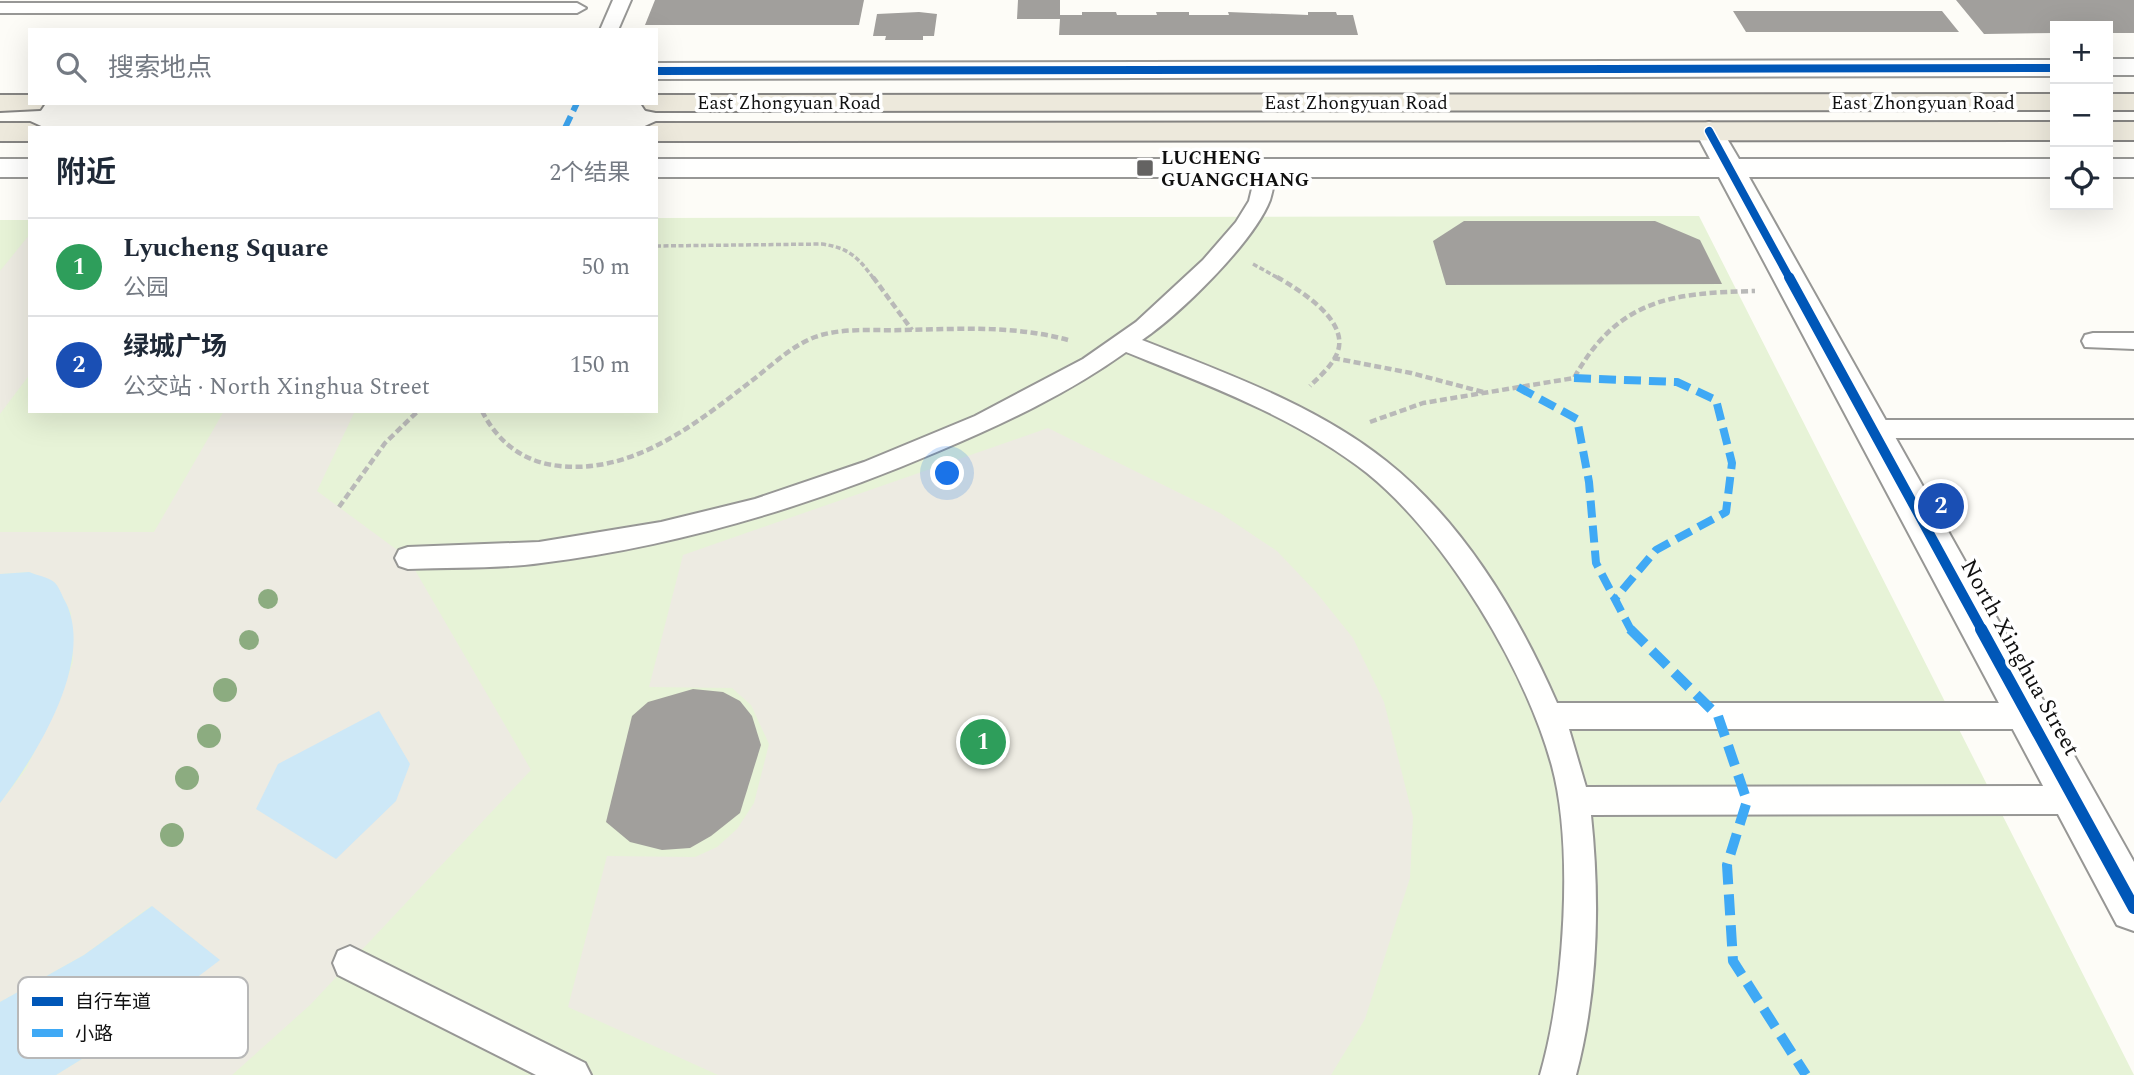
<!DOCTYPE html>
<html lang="zh">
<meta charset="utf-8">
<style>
:root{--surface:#fff;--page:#f2f2f3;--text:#1f2937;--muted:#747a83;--line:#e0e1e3;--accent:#646362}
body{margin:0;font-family:Spectral,"Noto Sans SC",serif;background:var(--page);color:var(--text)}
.controls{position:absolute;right:21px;top:21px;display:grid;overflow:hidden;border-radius:0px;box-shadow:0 7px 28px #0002}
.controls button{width:63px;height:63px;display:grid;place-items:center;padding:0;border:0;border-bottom:2px solid var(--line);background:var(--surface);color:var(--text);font:35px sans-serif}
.you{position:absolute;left:948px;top:474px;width:24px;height:24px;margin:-18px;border:5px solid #fff;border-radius:50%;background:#1a73e8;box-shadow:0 0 0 10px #1a73e833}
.badge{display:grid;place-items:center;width:46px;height:46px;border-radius:50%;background:var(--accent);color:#fff;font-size:23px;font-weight:700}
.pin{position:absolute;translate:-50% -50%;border:4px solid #fff;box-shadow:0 2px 7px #0006}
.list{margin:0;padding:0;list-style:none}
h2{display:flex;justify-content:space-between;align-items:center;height:91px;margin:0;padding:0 28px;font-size:30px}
h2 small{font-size:23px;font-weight:400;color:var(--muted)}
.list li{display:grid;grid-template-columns:46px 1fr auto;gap:21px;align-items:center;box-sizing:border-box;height:98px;padding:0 28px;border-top:2px solid var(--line)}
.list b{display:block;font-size:26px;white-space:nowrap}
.list p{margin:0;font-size:23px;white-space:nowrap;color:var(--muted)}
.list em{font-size:23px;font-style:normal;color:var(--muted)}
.icon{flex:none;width:38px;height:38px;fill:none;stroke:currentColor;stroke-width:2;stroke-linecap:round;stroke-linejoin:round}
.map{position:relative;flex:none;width:2134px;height:1075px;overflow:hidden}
.search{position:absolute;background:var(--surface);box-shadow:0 7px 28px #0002;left:28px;top:28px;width:630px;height:77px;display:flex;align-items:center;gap:18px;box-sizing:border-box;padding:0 24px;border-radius:0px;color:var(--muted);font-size:26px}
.panel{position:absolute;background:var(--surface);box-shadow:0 7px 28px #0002;left:28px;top:126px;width:630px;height:287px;border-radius:0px}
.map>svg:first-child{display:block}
</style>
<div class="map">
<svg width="2134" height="1075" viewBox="0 0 2134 1075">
<rect width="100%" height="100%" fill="#fdfcf7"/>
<!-- green -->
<polygon fill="#e7f3d7" points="1699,216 2134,1075 0,1075 0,220 30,220 30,411 656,411 656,218"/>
<!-- plaza -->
<g fill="#edebe2">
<polygon points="30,234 30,374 0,414 0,271"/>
<polygon points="224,411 355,411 317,491 408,558 531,770 310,1005 232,1075 56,1075 121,1035 151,906 84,955 0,1002 0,803 26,769 58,704 73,662 71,613 55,583 29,572 0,574 0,532 154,532"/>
<polygon points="1048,428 1220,513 1277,551 1316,592 1353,638 1384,702 1413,817 1410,878 1365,1019 1331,1075 718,1075 568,1007 607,856 695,857 717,847 737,829 754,803 769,744 751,705 732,688 649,687 683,555"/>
</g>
<!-- water -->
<g fill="#cde8f7">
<path d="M29,572C36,575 48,577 54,582C59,586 62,596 65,601C96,660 36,756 0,803V574Z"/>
<polygon points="379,711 410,764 396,801 336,859 256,809 278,764"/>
<polygon points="152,906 220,960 121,1035 56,1075 0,1075 0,1002 84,955"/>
</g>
<!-- building -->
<g fill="#a19f9c">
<polygon points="655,0 864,0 859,25 645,25"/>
<polygon points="1018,0 1060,0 1060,15 1082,15 1082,12 1116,12 1117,15 1157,15 1156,12 1189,12 1189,15 1229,15 1228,12 1308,15 1308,12 1336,12 1337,15 1353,15 1358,35 1059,35 1060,19 1017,19"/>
<polygon points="1956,0 2134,0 2134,33 2108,33 2108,26 2055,26 2055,33 1984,34"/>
<polygon points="1733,11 1942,11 1959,32 1746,32"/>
<polygon points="919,12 937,14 934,36 923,36 923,40 885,40 886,36 873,36 877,14"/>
<polygon points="1464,221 1655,221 1700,240 1722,284 1446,285 1433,241"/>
<polygon points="693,689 723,692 740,701 752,716 761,745 740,813 711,836 690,848 662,850 630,842 606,822 632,716 648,702"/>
</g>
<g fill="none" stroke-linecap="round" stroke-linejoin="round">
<!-- service casing -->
<g stroke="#979795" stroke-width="4">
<g id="service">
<polygon points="613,0 631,0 618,30 600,30"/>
<polygon points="0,3 577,3 586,8 577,13 0,13"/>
<path d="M1267,162L1277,168C1275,178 1273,190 1270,200C1254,242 1179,315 1142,340C1225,373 1316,405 1386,461C1463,522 1518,614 1557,703H2029L2039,707L2044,716L2039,725L2029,729H1569L1586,787L2075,786L2086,790L2090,800L2086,810L2075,814L1591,815C1600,900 1598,992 1576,1075H1540C1564,993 1574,847 1552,766C1525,668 1446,537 1367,473C1297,418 1208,385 1126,352C1069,393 1003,424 939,451C811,506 678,546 541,563C497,569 452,567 408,569L399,566L395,558L399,550L408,547L539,542L661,522L755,499L864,462L975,416L1083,359L1136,322L1203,260L1236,222L1249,201L1257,168Z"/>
<polygon points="2093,333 2134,333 2134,349 2085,347 2082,341 2085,335"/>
<polygon points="1872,420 2134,420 2134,438 1872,438 1863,435 1860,429 1863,423"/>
<polygon points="350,946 585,1063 591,1075 536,1075 338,975 333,963 338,951"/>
</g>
</g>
<!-- tertiary casing -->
<g stroke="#979795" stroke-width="4">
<g id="tertiary">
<rect x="2108" y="59" width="26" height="16"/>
<polygon points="2055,60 2055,76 656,79 656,63"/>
<polygon points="1709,122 1719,125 1739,159 2055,159 2055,177 1749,177 2134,862 2134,931 2117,925 1719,177 656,177 656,159 1710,159 1695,131 1699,125"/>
<rect x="0" y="159" width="30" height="18"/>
<rect x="2108" y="159" width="26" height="18"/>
</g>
</g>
<!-- primary casing -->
<g stroke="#858482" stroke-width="4">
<g id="primary">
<polygon points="2055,94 2055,110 656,111 646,109 642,103 656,103 656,95"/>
<rect x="2108" y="94" width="26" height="16"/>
<polygon points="0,95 30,95 30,103 44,103 40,109 0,111"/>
<polygon points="2055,122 2055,140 656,141 656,128 645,128 656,123"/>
<rect x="2108" y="122" width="26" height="18"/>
<polygon points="0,123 30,123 41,128 30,128 30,141 0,141"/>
</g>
</g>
<!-- path-far1 -->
<g stroke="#b9b9b8" stroke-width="3.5" stroke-dasharray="5 2.5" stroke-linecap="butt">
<path d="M656,246L822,244C849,248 858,257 874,279"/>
<polyline points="1253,264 1280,279"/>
</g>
<!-- path -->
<g stroke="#b9b9b8" stroke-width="4.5" stroke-dasharray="7 3.5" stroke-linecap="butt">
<polyline points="873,277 912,330"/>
<path d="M1277,277C1299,290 1348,319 1338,351C1333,365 1320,376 1310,386"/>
<polyline points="1333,358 1411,373 1483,392"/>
<path d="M482,411C498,443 525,463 560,466C635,474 698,422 754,379C773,364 792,346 815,337C843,327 875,331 905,330C961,329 1013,325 1068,340"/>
<path d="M1370,422L1423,403L1574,378C1618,299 1671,293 1755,291"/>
<polyline points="339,507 385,443 418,411"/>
</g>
<!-- service -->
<use href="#service" fill="#fffffe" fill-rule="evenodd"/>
<!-- tertiary -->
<use href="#tertiary" fill="#fffffe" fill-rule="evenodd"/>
<!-- primary -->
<use href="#primary" fill="#ede9dc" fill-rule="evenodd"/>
<!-- quiet-far2 -->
<polyline stroke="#3fa9f5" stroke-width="6" stroke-dasharray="13 6" stroke-linecap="butt" points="565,128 577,103"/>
<!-- quiet-far1 -->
<g stroke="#3fa9f5" stroke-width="8" stroke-dasharray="17 8" stroke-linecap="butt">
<polyline points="1574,378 1677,382 1716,400 1732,463 1726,512 1656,550 1614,600"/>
<polyline points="1518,387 1577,419 1589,482 1596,563 1631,630"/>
</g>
<!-- quiet -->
<polyline stroke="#3fa9f5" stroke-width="10" stroke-dasharray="21 10" stroke-linecap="butt" points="1630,629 1718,716 1747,801 1727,865 1733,961 1806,1075"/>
<!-- cycleway-far2 casing -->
<g stroke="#fff" stroke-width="11">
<g id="cycleway-far2">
<polyline points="656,71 2055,68"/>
<polyline points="1709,131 1790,279"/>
</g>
</g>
<!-- cycleway-far1 casing -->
<g stroke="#fff" stroke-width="14">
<polyline id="cycleway-far1" points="1789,277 1982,630"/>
</g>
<!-- cycleway casing -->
<g stroke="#fff" stroke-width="17">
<polyline id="cycleway" points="1981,629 2134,908"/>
</g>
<!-- cycleway-far2 -->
<use href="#cycleway-far2" stroke="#0057b8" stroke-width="8"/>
<!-- cycleway-far1 -->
<use href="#cycleway-far1" stroke="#0057b8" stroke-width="10"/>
<!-- cycleway -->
<use href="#cycleway" stroke="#0057b8" stroke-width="12"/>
</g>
<!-- trees -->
<g fill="#8cac80">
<circle cx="268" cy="599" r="10"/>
<circle cx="249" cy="640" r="10"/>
<circle cx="225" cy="690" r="12"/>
<circle cx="209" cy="736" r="12"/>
<circle cx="187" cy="778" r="12"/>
<circle cx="172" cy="835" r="12"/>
</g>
<!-- markers -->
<rect fill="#646362" stroke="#fff" stroke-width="2.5" x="1136" y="159" width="18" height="18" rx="3.5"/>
<g text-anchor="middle" stroke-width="7" stroke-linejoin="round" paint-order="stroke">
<!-- far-street labels -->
<g font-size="19" fill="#111" stroke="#fff">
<text x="789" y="109">East Zhongyuan Road</text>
<text x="1356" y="109">East Zhongyuan Road</text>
<text x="1923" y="109">East Zhongyuan Road</text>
</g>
<!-- far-poi labels -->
<g font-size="19" font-weight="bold" fill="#111" stroke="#fff" text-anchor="start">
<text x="1161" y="164">LUCHENG<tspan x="1161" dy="22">GUANGCHANG</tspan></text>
</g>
<!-- street labels -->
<g font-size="23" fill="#111" stroke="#fff">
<text transform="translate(2021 657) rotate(61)" y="8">North Xinghua Street</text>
</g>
</g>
<!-- legend -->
<rect x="18" y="977" width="230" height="81" rx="10" fill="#fff" stroke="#b8b8b8" stroke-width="2"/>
<rect x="32" y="997" width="31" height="9" fill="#0057b8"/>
<rect x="32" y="1029" width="31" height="8" fill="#3fa9f5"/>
<g font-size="19" fill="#111">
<text x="75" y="1008">自行车道</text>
<text x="75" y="1040">小路</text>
</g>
</svg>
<div class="controls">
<button>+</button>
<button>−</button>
<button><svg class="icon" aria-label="locate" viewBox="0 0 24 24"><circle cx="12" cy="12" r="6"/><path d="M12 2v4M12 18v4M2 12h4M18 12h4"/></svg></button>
</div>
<div class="you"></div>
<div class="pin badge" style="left:983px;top:742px;background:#2e9e5b">1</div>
<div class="pin badge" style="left:1941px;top:506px;background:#1a4fb4">2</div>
<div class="search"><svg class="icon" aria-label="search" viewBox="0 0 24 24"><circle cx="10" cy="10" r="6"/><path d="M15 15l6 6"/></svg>搜索地点</div>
<section class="panel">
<h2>附近<small>2个结果</small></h2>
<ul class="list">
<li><span class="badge" style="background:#2e9e5b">1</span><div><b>Lyucheng Square</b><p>公园</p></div><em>50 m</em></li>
<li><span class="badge" style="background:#1a4fb4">2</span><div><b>绿城广场</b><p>公交站 · North Xinghua Street</p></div><em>150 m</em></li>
</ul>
</section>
</div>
